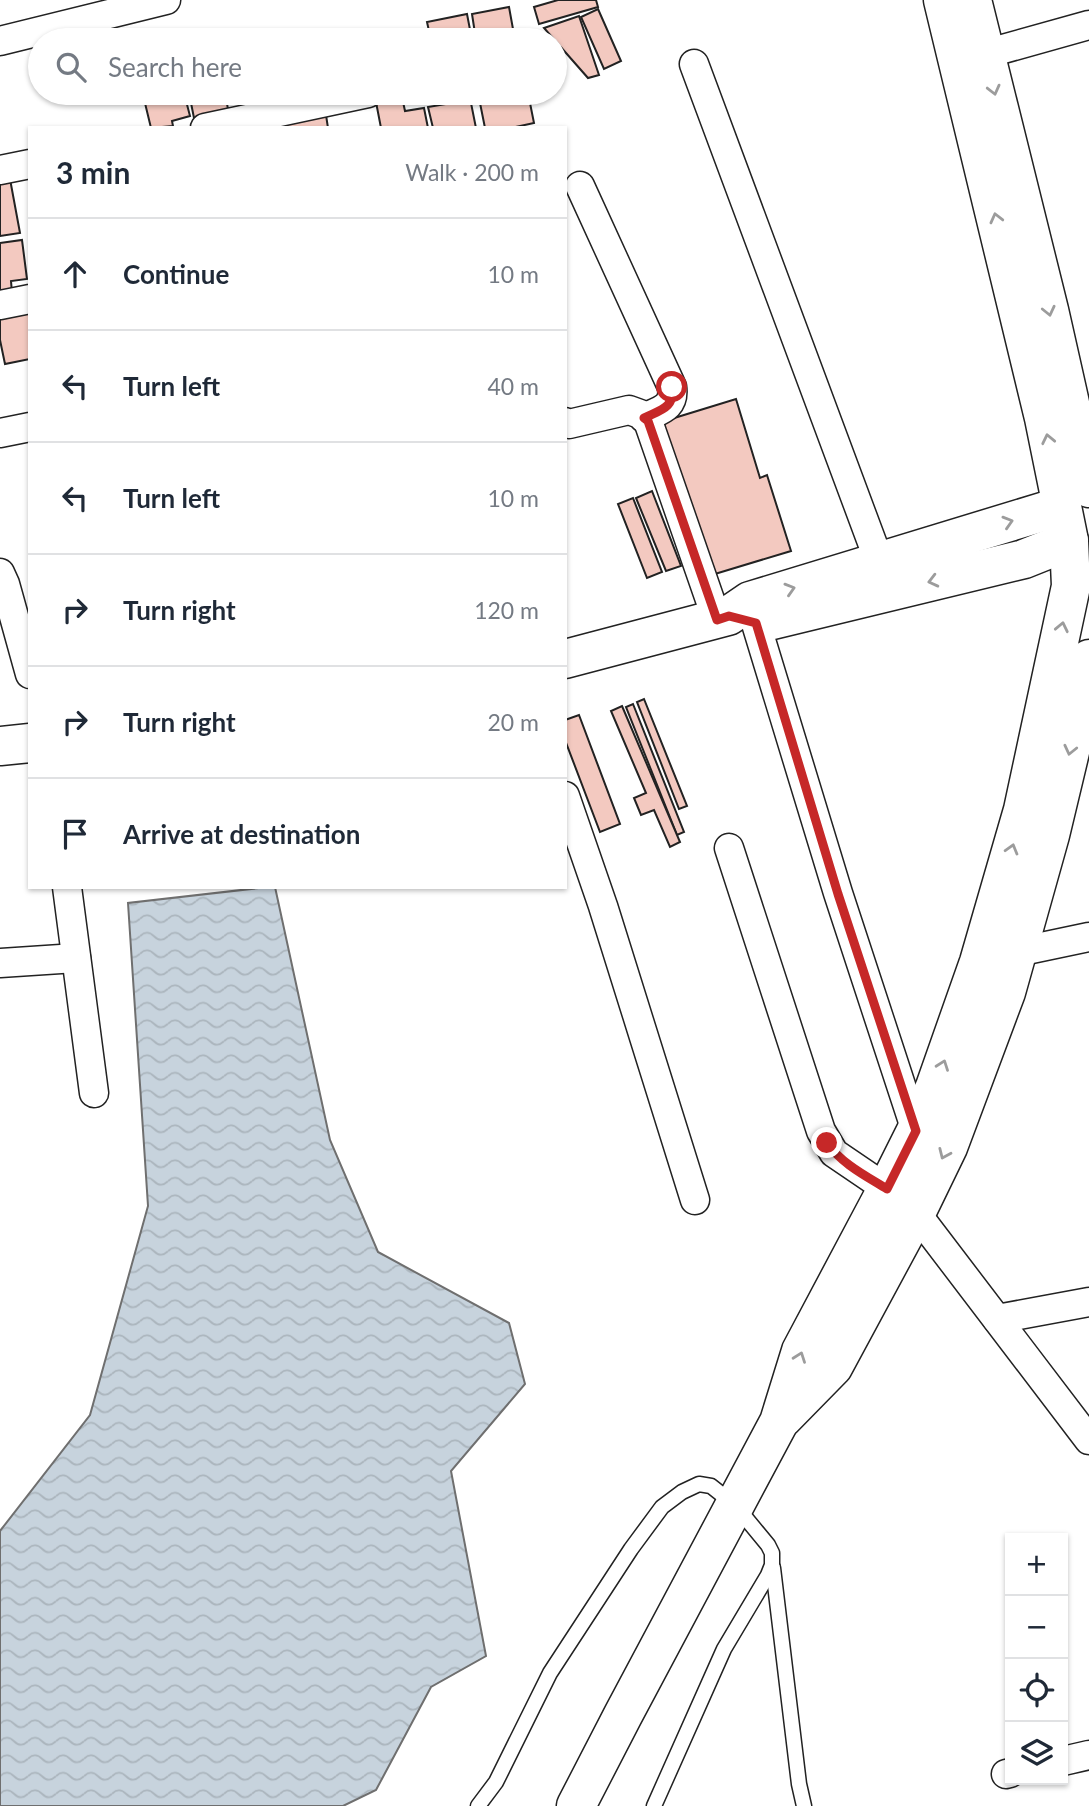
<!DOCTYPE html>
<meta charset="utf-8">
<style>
:root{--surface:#fff;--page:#f2f2f3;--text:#1f2937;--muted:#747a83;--line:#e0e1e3}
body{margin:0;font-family:Lato,sans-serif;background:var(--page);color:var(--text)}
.controls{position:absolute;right:21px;bottom:21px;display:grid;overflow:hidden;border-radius:0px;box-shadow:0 2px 5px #0004}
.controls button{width:63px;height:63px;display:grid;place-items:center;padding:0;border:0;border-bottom:2px solid var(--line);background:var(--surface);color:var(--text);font:35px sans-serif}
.stop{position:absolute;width:21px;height:21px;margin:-16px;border:5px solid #c62828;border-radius:50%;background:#fff}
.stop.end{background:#c62828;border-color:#fff;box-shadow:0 2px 7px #0008}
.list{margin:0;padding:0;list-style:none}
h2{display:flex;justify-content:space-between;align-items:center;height:91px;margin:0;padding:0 28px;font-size:30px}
h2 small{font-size:23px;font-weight:400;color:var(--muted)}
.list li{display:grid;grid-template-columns:46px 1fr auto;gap:21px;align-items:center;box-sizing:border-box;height:112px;padding:0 28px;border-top:2px solid var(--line)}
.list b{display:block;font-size:26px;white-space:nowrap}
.list em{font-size:23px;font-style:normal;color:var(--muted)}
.icon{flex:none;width:38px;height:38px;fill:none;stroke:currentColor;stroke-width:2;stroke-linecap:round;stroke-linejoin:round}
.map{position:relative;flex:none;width:1089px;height:1806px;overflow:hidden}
.search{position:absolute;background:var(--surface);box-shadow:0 2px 5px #0004;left:28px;top:28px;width:539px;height:77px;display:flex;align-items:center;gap:18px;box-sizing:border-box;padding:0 24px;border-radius:38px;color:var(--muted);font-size:26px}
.panel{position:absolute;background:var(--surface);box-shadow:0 2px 5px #0004;left:28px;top:126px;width:539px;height:763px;border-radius:0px}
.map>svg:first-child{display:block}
</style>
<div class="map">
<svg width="1089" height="1806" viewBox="0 0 1089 1806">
<defs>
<pattern id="water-waves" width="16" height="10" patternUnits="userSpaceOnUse" patternTransform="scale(1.75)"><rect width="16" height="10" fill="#c7d3dd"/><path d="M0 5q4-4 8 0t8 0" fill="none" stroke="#abb5bd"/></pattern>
</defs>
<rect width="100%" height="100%" fill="#fff"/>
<!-- water -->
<polygon fill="url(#water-waves)" stroke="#6f6f6f" stroke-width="2" points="268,887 275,887 330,1140 378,1252 509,1323 525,1384 451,1471 486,1656 431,1687 376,1790 343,1806 0,1806 0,1531 90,1415 148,1206 128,903"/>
<!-- building -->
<g fill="#f3c9c0" stroke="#222" stroke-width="2">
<polygon points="558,0 596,0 598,7 539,24 534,7"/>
<polygon points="509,7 515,40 476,40 472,14"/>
<polygon points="598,9 621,61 604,69 581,17"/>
<polygon points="467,14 472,40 431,40 427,22"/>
<polygon points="579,16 599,75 588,78 544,28"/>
<polygon points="157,93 184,93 190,116 172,121 173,126 151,128 144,99 158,95"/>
<polygon points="189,93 225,93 228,109 194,118"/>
<polygon points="242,93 285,93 286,96 245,107"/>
<polygon points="450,93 469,93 476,128 433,128 428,107 452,103"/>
<polygon points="478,93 528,93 534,123 511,128 485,128"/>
<polygon points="402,97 405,111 424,108 428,128 381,128 376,102"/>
<polygon points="326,115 328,128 285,128 285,124"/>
<polygon points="10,179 20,233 0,236 0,181"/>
<polygon points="22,240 27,279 11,281 12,293 0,294 0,243"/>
<polygon points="30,310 30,359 5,364 0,340 0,316"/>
<polygon points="736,399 760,478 767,475 791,551 705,577 658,423"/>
<polygon points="652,491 681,566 666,571 636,498"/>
<polygon points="633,498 662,572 647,578 618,504"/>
<polygon points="644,699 687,806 679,809 637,702"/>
<polygon points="633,704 684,832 677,835 626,707"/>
<polygon points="622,706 680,842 670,847 654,810 641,815 634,798 646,793 611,711"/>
<polygon points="579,715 620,824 600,832 565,740 565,720"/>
</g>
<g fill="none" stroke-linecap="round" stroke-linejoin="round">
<!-- service casing -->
<g stroke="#222" stroke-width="17">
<g id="service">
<polyline points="773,1568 799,1784 804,1806"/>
<polyline points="478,1806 496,1782 550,1673 631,1549 662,1507 682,1492 699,1484 711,1486 735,1505 768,1545 772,1553 772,1565 768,1575 724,1649 654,1806"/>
</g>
</g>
<!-- minor casing -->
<g stroke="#222" stroke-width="31">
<g id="minor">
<polyline points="0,41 166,0"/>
<polyline points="985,54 1089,25"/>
<polyline points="694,64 879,561"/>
<polyline points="205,128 368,93"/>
<polyline points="0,170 30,164"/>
<path d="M580,186L672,387C675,408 660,410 644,418"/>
<polyline points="0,305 30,299"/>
<polyline points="565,422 569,424 629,410 640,414 648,421 717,620"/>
<polyline points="0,433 30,427"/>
<polyline points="0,573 5,584 30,674"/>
<polyline points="750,604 838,893 916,1131"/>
<polyline points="565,796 603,906 695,1200"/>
<polyline points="729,848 821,1131 834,1153 887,1189"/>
<polyline points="67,887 94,1093"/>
<polyline points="1017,952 1089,937"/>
<polyline points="0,963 76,958"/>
<polyline points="916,1213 1089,1440"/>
<polyline points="997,1319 1089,1302"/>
<polyline points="1063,1761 1089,1755"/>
<polyline points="1006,1774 1010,1773"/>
</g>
</g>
<!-- secondary casing -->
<g stroke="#222" stroke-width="41">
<g id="secondary">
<polyline points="768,621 1024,559 1069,541"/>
<polyline points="565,659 728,616 750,601 1062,506"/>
<polyline points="0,746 30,743"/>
</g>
</g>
<!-- primary casing -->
<g stroke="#222" stroke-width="41">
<g id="primary">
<polyline points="972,0 1049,310 1089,488"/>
<polyline points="783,1418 833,1367 916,1213 948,1147 1006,992 1050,835 1079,714 1089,659"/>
<polyline points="576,1806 623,1715 779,1422 801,1351 887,1189 916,1131 935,1087 979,962 1023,810 1071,586 1069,541 1044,418 943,0"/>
</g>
</g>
<!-- service -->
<use href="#service" stroke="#fff" stroke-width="14"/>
<!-- minor -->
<use href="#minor" stroke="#fff" stroke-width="28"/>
<!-- secondary -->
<use href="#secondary" stroke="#fff" stroke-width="38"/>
<!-- primary -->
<use href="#primary" stroke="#fff" stroke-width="38"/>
</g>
<!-- one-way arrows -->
<defs><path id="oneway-chevron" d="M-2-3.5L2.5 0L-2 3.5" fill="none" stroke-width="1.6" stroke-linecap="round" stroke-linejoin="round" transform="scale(1.75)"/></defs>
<g stroke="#9c9c9c">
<use href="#oneway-chevron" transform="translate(994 90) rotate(76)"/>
<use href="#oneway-chevron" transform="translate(996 218) rotate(-104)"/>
<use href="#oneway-chevron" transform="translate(1049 311) rotate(77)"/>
<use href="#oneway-chevron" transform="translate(1048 439) rotate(-102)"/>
<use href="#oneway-chevron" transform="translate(1008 522) rotate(-17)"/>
<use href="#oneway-chevron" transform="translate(933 581) rotate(166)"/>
<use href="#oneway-chevron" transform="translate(790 589) rotate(-17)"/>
<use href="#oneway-chevron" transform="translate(1062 627) rotate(-78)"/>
<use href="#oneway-chevron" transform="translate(1070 750) rotate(103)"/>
<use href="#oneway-chevron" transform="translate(1012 849) rotate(-74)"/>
<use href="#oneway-chevron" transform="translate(943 1065) rotate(-70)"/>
<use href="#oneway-chevron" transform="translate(944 1154) rotate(114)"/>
<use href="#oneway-chevron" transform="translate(800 1357) rotate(-70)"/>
</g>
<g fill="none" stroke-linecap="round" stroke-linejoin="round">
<!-- route -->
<path stroke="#c62828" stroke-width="9" d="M672,387C675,408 660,410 644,418L648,421L717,620L729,616L756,623L838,894L916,1131L887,1189C866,1176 842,1164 827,1143"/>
</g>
</svg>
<div class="controls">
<button>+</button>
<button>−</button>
<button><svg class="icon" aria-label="locate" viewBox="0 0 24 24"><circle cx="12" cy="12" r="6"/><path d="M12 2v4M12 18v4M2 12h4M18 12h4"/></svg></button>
<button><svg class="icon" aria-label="layers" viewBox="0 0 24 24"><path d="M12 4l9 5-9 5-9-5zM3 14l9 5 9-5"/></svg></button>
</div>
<div class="stop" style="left:672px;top:387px"></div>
<div class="stop end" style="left:827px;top:1143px"></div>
<div class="search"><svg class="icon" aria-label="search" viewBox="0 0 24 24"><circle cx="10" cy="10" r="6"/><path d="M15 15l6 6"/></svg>Search here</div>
<section class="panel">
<h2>3 min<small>Walk · 200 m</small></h2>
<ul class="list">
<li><svg class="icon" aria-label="ahead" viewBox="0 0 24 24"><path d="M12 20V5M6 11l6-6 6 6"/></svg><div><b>Continue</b></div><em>10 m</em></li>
<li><svg class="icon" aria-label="left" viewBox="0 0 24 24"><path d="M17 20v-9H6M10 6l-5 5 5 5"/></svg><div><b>Turn left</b></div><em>40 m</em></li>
<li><svg class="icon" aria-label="left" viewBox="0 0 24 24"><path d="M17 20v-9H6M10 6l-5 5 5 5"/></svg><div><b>Turn left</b></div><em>10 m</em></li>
<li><svg class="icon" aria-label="right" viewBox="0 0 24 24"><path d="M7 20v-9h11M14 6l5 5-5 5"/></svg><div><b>Turn right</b></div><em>120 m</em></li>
<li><svg class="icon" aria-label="right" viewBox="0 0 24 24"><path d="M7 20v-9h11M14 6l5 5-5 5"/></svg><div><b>Turn right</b></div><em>20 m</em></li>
<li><svg class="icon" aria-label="arrive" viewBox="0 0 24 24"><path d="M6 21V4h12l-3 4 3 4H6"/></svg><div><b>Arrive at destination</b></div></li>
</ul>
</section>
</div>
